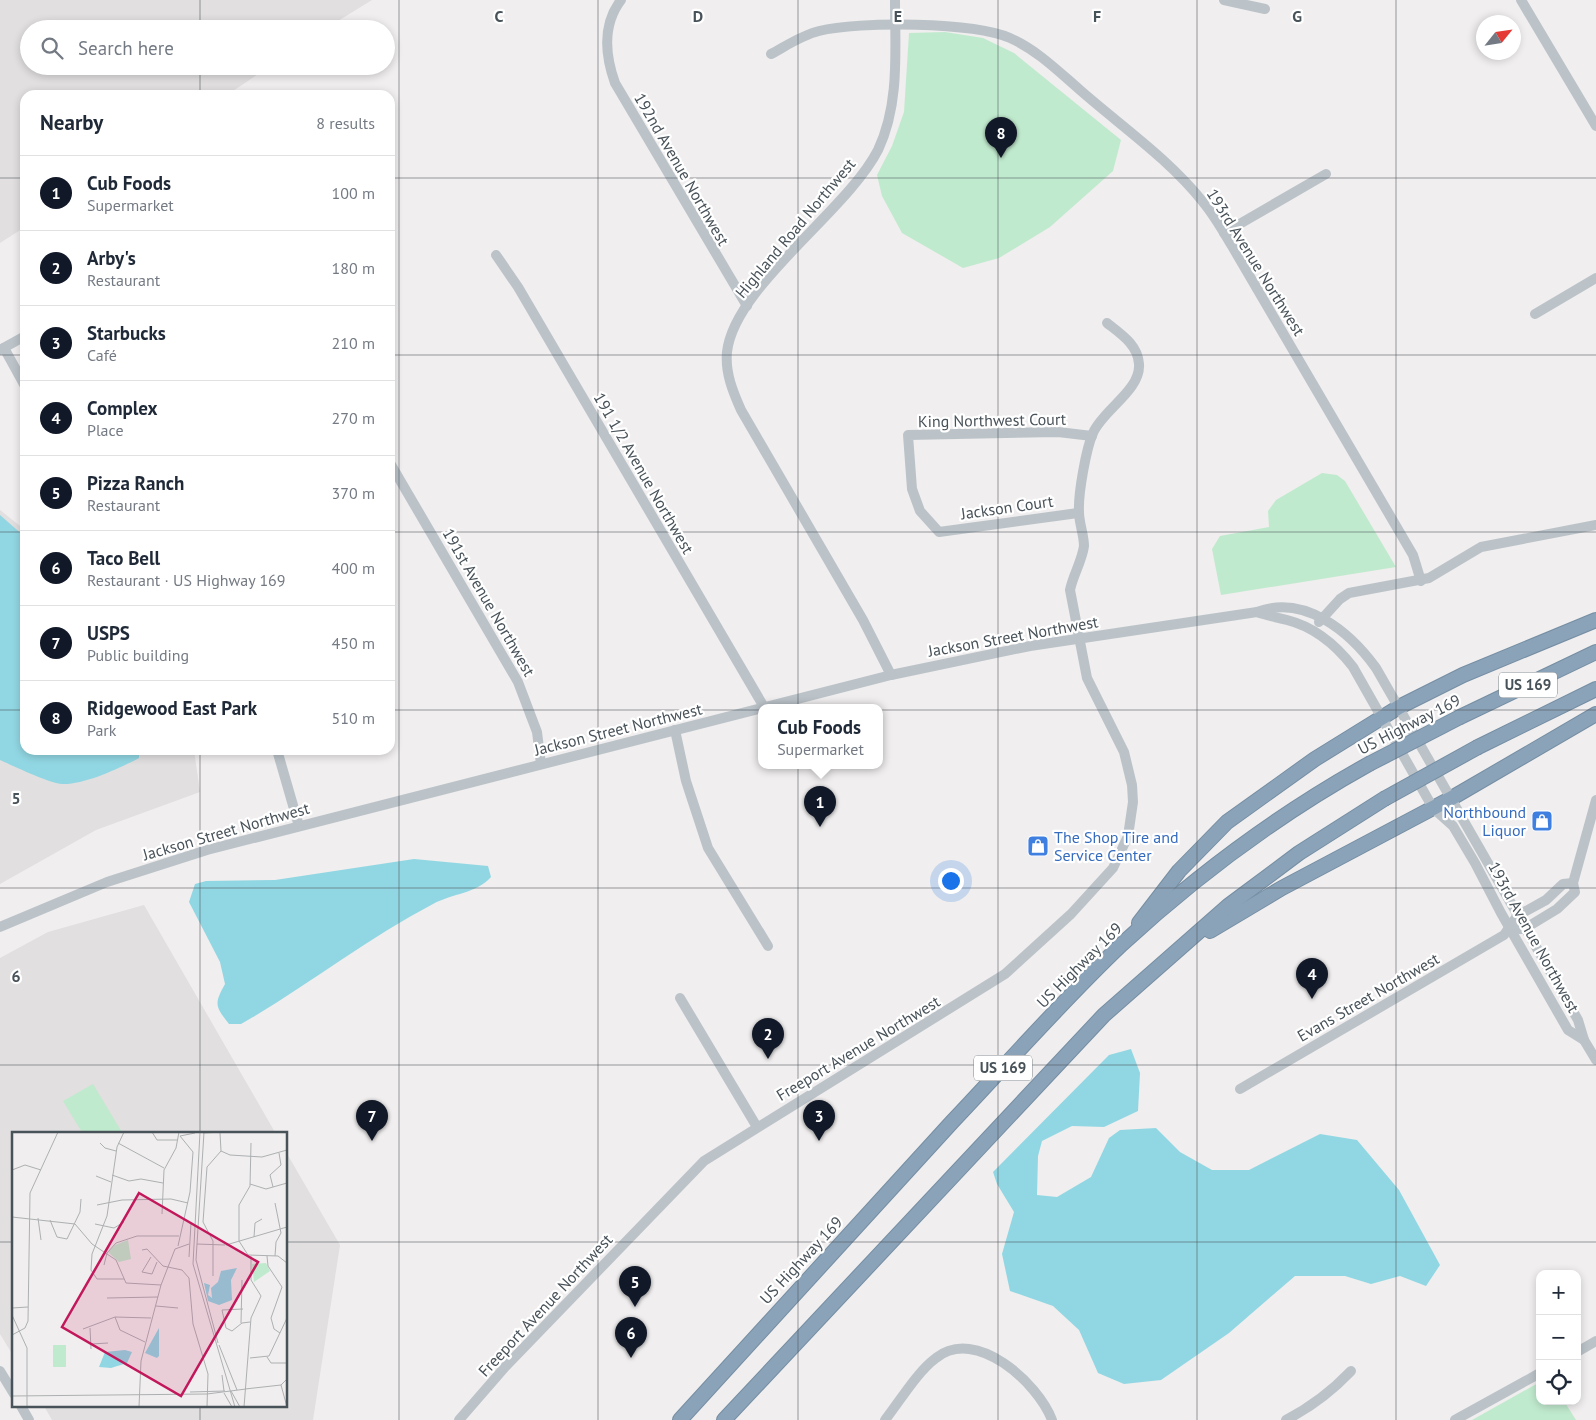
<!DOCTYPE html>
<meta charset="utf-8">
<style>
:root{--surface:#fff;--page:#f6f6f7;--text:#1f2937;--muted:#747a83;--line:#e0e1e3;--accent:#111827}
body{margin:0;font-family:"PT Sans",sans-serif;background:var(--page);color:var(--text)}
.controls{position:absolute;right:15px;bottom:15px;display:grid;overflow:hidden;border-radius:10px;box-shadow:0 2px 8px #0003}
.controls button{width:45px;height:45px;display:grid;place-items:center;padding:0;border:0;border-bottom:1px solid var(--line);background:var(--surface);color:var(--text);font:25px sans-serif}
.compass{position:absolute;left:1476px;top:15px;width:45px;height:45px;border-radius:50%;background:var(--surface);box-shadow:0 2px 8px #0003;rotate:60deg}
.you{position:absolute;left:950px;top:880px;width:18px;height:18px;margin:-12px;border:4px solid #fff;border-radius:50%;background:#1a73e8;box-shadow:0 0 0 8px #1a73e833}
.badge{display:grid;place-items:center;width:32px;height:32px;border-radius:50%;background:var(--accent);color:#fff;font-size:16px;font-weight:700}
.pin{position:absolute;translate:-50% -41px;filter:drop-shadow(0 1px 2px #0008)}
.pin::after{content:'';position:absolute;top:26px;width:18px;height:15px;background:inherit;clip-path:polygon(0 0,100% 0,50% 100%)}
.popup{position:absolute;left:758px;top:704px;width:125px;height:65px;box-sizing:border-box;display:grid;place-content:center;border-radius:10px;background:var(--surface);filter:drop-shadow(0 1px 4px #0005);font-size:16px;white-space:nowrap;color:var(--muted)}
.popup b{font-size:19px;color:var(--text)}
.popup::after{content:'';position:absolute;left:50%;top:100%;margin-left:-10px;border:10px solid transparent;border-top-color:var(--surface)}
.list{margin:0;padding:0;list-style:none}
h2{display:flex;justify-content:space-between;align-items:center;height:65px;margin:0;padding:0 20px;font-size:21px}
h2 small{font-size:16px;font-weight:400;color:var(--muted)}
.list li{display:grid;grid-template-columns:32px 1fr auto;gap:15px;align-items:center;box-sizing:border-box;height:75px;padding:0 20px;border-top:1px solid var(--line)}
.list b{display:block;font-size:19px;white-space:nowrap}
.list p{margin:0;font-size:16px;white-space:nowrap;color:var(--muted)}
.list em{font-size:16px;font-style:normal;color:var(--muted)}
.icon{flex:none;width:28px;height:28px;fill:none;stroke:currentColor;stroke-width:2;stroke-linecap:round;stroke-linejoin:round}
.map{position:relative;flex:none;width:1596px;height:1420px;overflow:hidden}
.search{position:absolute;background:var(--surface);box-shadow:0 2px 8px #0003;left:20px;top:20px;width:375px;height:55px;display:flex;align-items:center;gap:12px;box-sizing:border-box;padding:0 18px;border-radius:28px;color:var(--muted);font-size:19px}
.panel{position:absolute;background:var(--surface);box-shadow:0 2px 8px #0003;left:20px;top:90px;width:375px;height:665px;border-radius:15px}
.map>svg:first-child{display:block}
</style>
<div class="map">
<svg width="1596" height="1420" viewBox="0 0 1596 1420">
<rect width="100%" height="100%" fill="#f0eeee"/>
<!-- education -->
<g fill="#e1dfdf">
<polygon points="0,0 372,0 325,29 29,29 29,66 270,66 227,95 25,95 25,227 0,243"/>
<polygon points="0,510 25,530 25,750 194,750 200,792 96,830 0,884"/>
<polygon points="144,905 276,1134 14,1134 14,1357 0,1334 0,958 48,932"/>
<polygon points="286,1152 340,1245 313,1420 52,1420 44,1406 286,1406"/>
</g>
<!-- green -->
<g fill="#c0eace">
<polygon points="945,32 983,38 1014,53 1121,140 1113,171 1050,227 999,258 963,268 902,233 882,196 877,175 892,146 904,112 909,33"/>
<polygon points="1322,473 1337,475 1345,481 1396,567 1221,595 1212,549 1220,536 1269,527 1268,511 1276,500"/>
<polygon points="93,1084 123,1134 83,1134 63,1101"/>
<polygon points="1540,1382 1540,1401 1564,1401 1576,1420 1472,1420"/>
</g>
<!-- water -->
<g fill="#91d7e3">
<path d="M0,515L25,537V750H139V758C120,768 84,785 62,784C51,784 11,765 0,760Z"/>
<path d="M414,859L488,866L491,877C476,894 453,893 433,904C366,939 306,987 241,1024H229C215,1006 214,1004 225,984L220,962L189,902L195,884L206,881L275,880Z"/>
<polygon points="1131,1049 1140,1073 1138,1111 1104,1127 1072,1126 1042,1141 1038,1156 1037,1195 1057,1197 1091,1177 1109,1138 1120,1130 1156,1128 1180,1152 1212,1170 1249,1170 1320,1134 1357,1140 1399,1190 1440,1265 1426,1286 1400,1276 1371,1284 1345,1276 1295,1276 1229,1333 1161,1380 1124,1384 1098,1373 1079,1330 1053,1306 1010,1291 1002,1254 1014,1212 997,1184 993,1172 1109,1055"/>
</g>
<g fill="none" stroke-linecap="round" stroke-linejoin="round">
<!-- highway casing -->
<g stroke="#758ea4" stroke-width="16">
<g id="highway">
<polyline points="1460,717 1596,652"/>
<polyline points="1478,747 1596,689"/>
<polyline points="1139,923 1179,871 1227,822 1315,759 1399,707 1463,675 1596,620"/>
<polyline points="1210,931 1282,888 1450,799 1596,714"/>
<path d="M680,1420C770,1320 861,1221 952,1122C1008,1063 1062,1001 1121,945C1197,875 1279,814 1369,764"/>
<polyline points="724,1420 1104,1015 1228,906 1299,853 1384,799"/>
</g>
</g>
<!-- minor -->
<g stroke="#bbc3c9" stroke-width="10">
<path d="M621,0C602,25 605,55 615,83L747,306"/>
<polyline points="1224,0 1265,9"/>
<polyline points="1521,0 1596,126"/>
<path d="M771,54C786,46 802,35 819,31C859,21 973,22 1010,38C1037,50 1058,71 1080,90C1121,126 1169,159 1203,202C1214,215 1223,231 1232,246L1413,555L1421,581"/>
<polyline points="1224,233 1326,174"/>
<polyline points="496,255 518,287 764,707"/>
<polyline points="1535,314 1596,278"/>
<polyline points="4,348 25,386"/>
<polyline points="0,350 25,336"/>
<polyline points="390,463 518,682 537,732 541,764"/>
<polyline points="1078,513 939,532 920,511 912,489 908,435 1058,432 1092,436"/>
<path d="M1257,612C1268,616 1276,617 1287,620C1315,627 1336,645 1353,667L1433,808L1453,826L1475,863L1501,913L1568,1030L1584,1040"/>
<polyline points="1319,622 1340,599 1349,593 1429,578 1481,547 1596,525"/>
<path d="M891,675L863,620L741,410C733,392 725,373 727,352C734,287 847,211 878,150C900,104 895,50 895,0"/>
<polyline points="675,730 686,781 708,848 768,946"/>
<polyline points="277,750 299,826"/>
<path d="M0,927L107,882L207,850L891,675L1030,646L1257,612C1305,594 1350,632 1376,668L1578,1020L1584,1040L1596,1060"/>
<polyline points="1519,929 1524,929 1557,909 1575,892 1573,883 1596,800"/>
<polyline points="680,998 757,1127"/>
<polyline points="1240,1089 1504,935 1517,916 1546,900 1563,884 1573,883"/>
<polyline points="1577,1352 1596,1341"/>
<polyline points="0,1371 14,1394"/>
<polyline points="21,1406 29,1420"/>
<path d="M459,1420L505,1367L704,1161L1005,974L1071,914L1113,868L1128,836L1133,802L1132,785L1124,752L1087,678L1070,590C1073,575 1082,561 1084,546C1084,535 1079,523 1079,512C1078,494 1086,449 1093,433C1103,410 1141,390 1139,364C1138,345 1121,334 1107,323"/>
<path d="M885,1420C900,1401 917,1372 936,1358C976,1326 1038,1383 1052,1420"/>
<path d="M1286,1420C1311,1407 1332,1391 1351,1371"/>
<polyline points="1455,1420 1540,1373"/>
</g>
<!-- highway -->
<use href="#highway" stroke="#8aa3b8" stroke-width="14"/>
<!-- highway-bridge casing -->
<g stroke="#758ea4" stroke-width="16" stroke-linecap="butt">
<g id="highway-bridge">
<polyline points="1369,764 1460,717"/>
<polyline points="1384,799 1478,747"/>
</g>
</g>
<!-- highway-bridge -->
<use href="#highway-bridge" stroke="#8aa3b8" stroke-width="14"/>
</g>
<!-- grid -->
<path fill="none" stroke="#485259" stroke-width="1" stroke-opacity="0.55" d="M200,0V29M399,0V1420M598,0V1420M798,0V1420M998,0V1420M1197,0V1420M1396,0V1420M200,66V95M0,178H25M390,178H1596M0,355H25M390,355H1596M0,532H25M390,532H1596M0,710H25M390,710H1596M200,750V1134M0,888H1596M0,1065H1596M0,1242H14M286,1242H1596M200,1406V1420"/>
<!-- icons -->
<defs>
<g id="shop-square" transform="scale(1.125)"><rect x="-9" y="-9" width="18" height="18" rx="4" fill="#3f7fe0" stroke="#fff"/><path d="M-5-2.5h2.3a2.7 3.5 0 0 1 5.4 0H5L5.5 6h-11ZM-1.5-2.5h3a1.5 2.3 0 0 0-3 0Z" fill="#fff"/></g>
</defs>
<g fill-rule="evenodd">
<use href="#shop-square" x="1542" y="821"/>
<use href="#shop-square" x="1038" y="846"/>
</g>
<g text-anchor="middle" stroke-width="4.5" stroke-linejoin="round" paint-order="stroke">
<!-- shield labels -->
<g fill="#fff" stroke="#7f868b" stroke-width="1">
<rect x="1499" y="672.5" width="58" height="25" rx="4"/>
<rect x="974" y="1055.5" width="58" height="25" rx="4"/>
</g>
<g font-size="15" font-weight="bold" fill="#485259">
<text x="1528" y="690">US 169</text>
<text x="1003" y="1073">US 169</text>
</g>
<!-- street labels -->
<g font-size="16" fill="#485259" stroke="#fff">
<text transform="translate(682 169) rotate(60)" y="6">192nd Avenue Northwest</text>
<text transform="translate(795 228) rotate(-50)" y="6">Highland Road Northwest</text>
<text transform="translate(1256 262) rotate(58)" y="6">193rd Avenue Northwest</text>
<text transform="translate(992 420) rotate(-1)" y="6">King Northwest Court</text>
<text transform="translate(644 473) rotate(60)" y="6">191 1/2 Avenue Northwest</text>
<text transform="translate(1007 507) rotate(-8)" y="6">Jackson Court</text>
<text transform="translate(489 602) rotate(60)" y="6">191st Avenue Northwest</text>
<text transform="translate(1013 636) rotate(-10)" y="6">Jackson Street Northwest</text>
<text transform="translate(1409 724) rotate(-27)" y="6">US Highway 169</text>
<text transform="translate(618 729) rotate(-14)" y="6">Jackson Street Northwest</text>
<text transform="translate(226 831) rotate(-16)" y="6">Jackson Street Northwest</text>
<text transform="translate(1534 937) rotate(61)" y="6">193rd Avenue Northwest</text>
<text transform="translate(1079 965) rotate(-45)" y="6">US Highway 169</text>
<text transform="translate(1368 997) rotate(-30)" y="6">Evans Street Northwest</text>
<text transform="translate(858 1048) rotate(-31)" y="6">Freeport Avenue Northwest</text>
<text transform="translate(801 1260) rotate(-47)" y="6">US Highway 169</text>
<text transform="translate(545 1305) rotate(-47)" y="6">Freeport Avenue Northwest</text>
</g>
<!-- shop labels -->
<g font-size="16" fill="#366cbe" stroke="#fff" text-anchor="end">
<text x="1526" y="818">Northbound<tspan x="1526" dy="18">Liquor</tspan></text>
<text x="1054" y="843" text-anchor="start">The Shop Tire and<tspan x="1054" dy="18">Service Center</tspan></text>
</g>
</g>
<!-- overview -->
<g transform="translate(12 1132)">
<rect width="275" height="275" fill="#f0eeee"/>
<path d="M116,108L119,127L107,130L96,120L103,113ZM254,131L258,139L242,150L240,132ZM41,213H54V235H41Z" fill="#c0eace"/>
<path d="M225,136L219,148L220,168L207,173L196,169L192,151L198,153L196,163L200,166L199,156L206,150L209,139ZM147,196V224L145,226L133,221ZM113,218L120,220L115,231L99,236L87,235L93,220Z" fill="#91d7e3"/>
<path fill="none" stroke="#adb0b2" stroke-width="1" d="M140,0L145,8H166M188,0L181,132L223,275M192,0L184,128L206,211M191,1L211,0M168,4L183,1M88,11L93,16L104,19M106,11L152,36M239,11L238,54L227,73V109L236,123L266,124L275,131M209,19L218,23L250,25L275,18M0,38L13,33L29,38M100,43L117,49L129,47L151,51M84,44L99,50M238,52L254,57L275,51M261,55L258,43L269,33L267,21M263,71L269,101L264,110L263,124M85,73L110,68L159,67L176,71M150,82L152,38L164,16L167,0M0,85L63,92L80,112L104,128L114,151L149,153M26,86L29,108M38,88L45,105L55,107L68,80L69,67M83,92L102,96L112,90M242,105L243,91L250,87M185,112L213,113M214,113L275,95M166,114L178,60L181,20L168,4M130,118L135,117L151,134L170,138L177,146L181,192L196,242L195,275M255,124L256,134L270,155L259,186L262,197L268,201M139,125L130,140L140,142L145,130M177,125L179,91M92,133L95,121L104,111L125,104H167M201,144V109L191,90L195,35L209,19L208,1M112,147H85L79,138L80,122L95,84L105,15L112,0M95,166L146,165M144,174L166,176M0,176L16,175M231,177L210,178L214,196L220,199L230,191L238,190M0,183L15,216V275M103,185L108,198L133,210M229,191L230,148M78,196L79,217M71,197L103,185L139,186M0,203L13,196L16,189L18,61L46,0M79,212L96,211M207,213L225,258M255,225L259,231H275M238,226L257,224L275,186M210,243L212,259M269,253L275,275M233,257L269,253L275,247M219,259L228,275M178,260L213,259M212,261L220,275M0,264L195,262L234,257M127,275L129,229L149,153L163,117L177,112M232,275L239,186L249,164L239,148V124"/>
<path fill="#c2185b" fill-opacity="0.15" stroke="#c2185b" stroke-width="2.5" d="M127,61L246,130L169,264L50,195Z"/>
<rect width="275" height="275" fill="none" stroke="#485259" stroke-width="2.5"/>
</g>
<g font-size="16" text-anchor="middle" font-weight="bold" fill="#485259" stroke="#fff" stroke-width="4.5" stroke-linejoin="round" paint-order="stroke">
<text x="499" y="22">C</text>
<text x="698" y="22">D</text>
<text x="898" y="22">E</text>
<text x="1097" y="22">F</text>
<text x="1297" y="22">G</text>
<text x="16" y="804">5</text>
<text x="16" y="982">6</text>
</g>
</svg>
<div class="controls">
<button>+</button>
<button>−</button>
<button><svg class="icon" aria-label="locate" viewBox="0 0 24 24"><circle cx="12" cy="12" r="6"/><path d="M12 2v4M12 18v4M2 12h4M18 12h4"/></svg></button>
</div>
<svg class="compass" viewBox="-18 -18 36 36"><path d="M0-13l5 13h-10z" fill="#e53935"/><path d="M0 13l5-13h-10z" fill="#747a83"/></svg>
<div class="you"></div>
<div class="pin badge" style="left:820px;top:827px">1</div>
<div class="popup"><b>Cub Foods</b>Supermarket</div>
<div class="pin badge" style="left:768px;top:1059px">2</div>
<div class="pin badge" style="left:819px;top:1141px">3</div>
<div class="pin badge" style="left:1312px;top:999px">4</div>
<div class="pin badge" style="left:635px;top:1307px">5</div>
<div class="pin badge" style="left:631px;top:1358px">6</div>
<div class="pin badge" style="left:372px;top:1141px">7</div>
<div class="pin badge" style="left:1001px;top:158px">8</div>
<div class="search"><svg class="icon" aria-label="search" viewBox="0 0 24 24"><circle cx="10" cy="10" r="6"/><path d="M15 15l6 6"/></svg>Search here</div>
<section class="panel">
<h2>Nearby<small>8 results</small></h2>
<ul class="list">
<li><span class="badge">1</span><div><b>Cub Foods</b><p>Supermarket</p></div><em>100 m</em></li>
<li><span class="badge">2</span><div><b>Arby's</b><p>Restaurant</p></div><em>180 m</em></li>
<li><span class="badge">3</span><div><b>Starbucks</b><p>Café</p></div><em>210 m</em></li>
<li><span class="badge">4</span><div><b>Complex</b><p>Place</p></div><em>270 m</em></li>
<li><span class="badge">5</span><div><b>Pizza Ranch</b><p>Restaurant</p></div><em>370 m</em></li>
<li><span class="badge">6</span><div><b>Taco Bell</b><p>Restaurant · US Highway 169</p></div><em>400 m</em></li>
<li><span class="badge">7</span><div><b>USPS</b><p>Public building</p></div><em>450 m</em></li>
<li><span class="badge">8</span><div><b>Ridgewood East Park</b><p>Park</p></div><em>510 m</em></li>
</ul>
</section>
</div>
